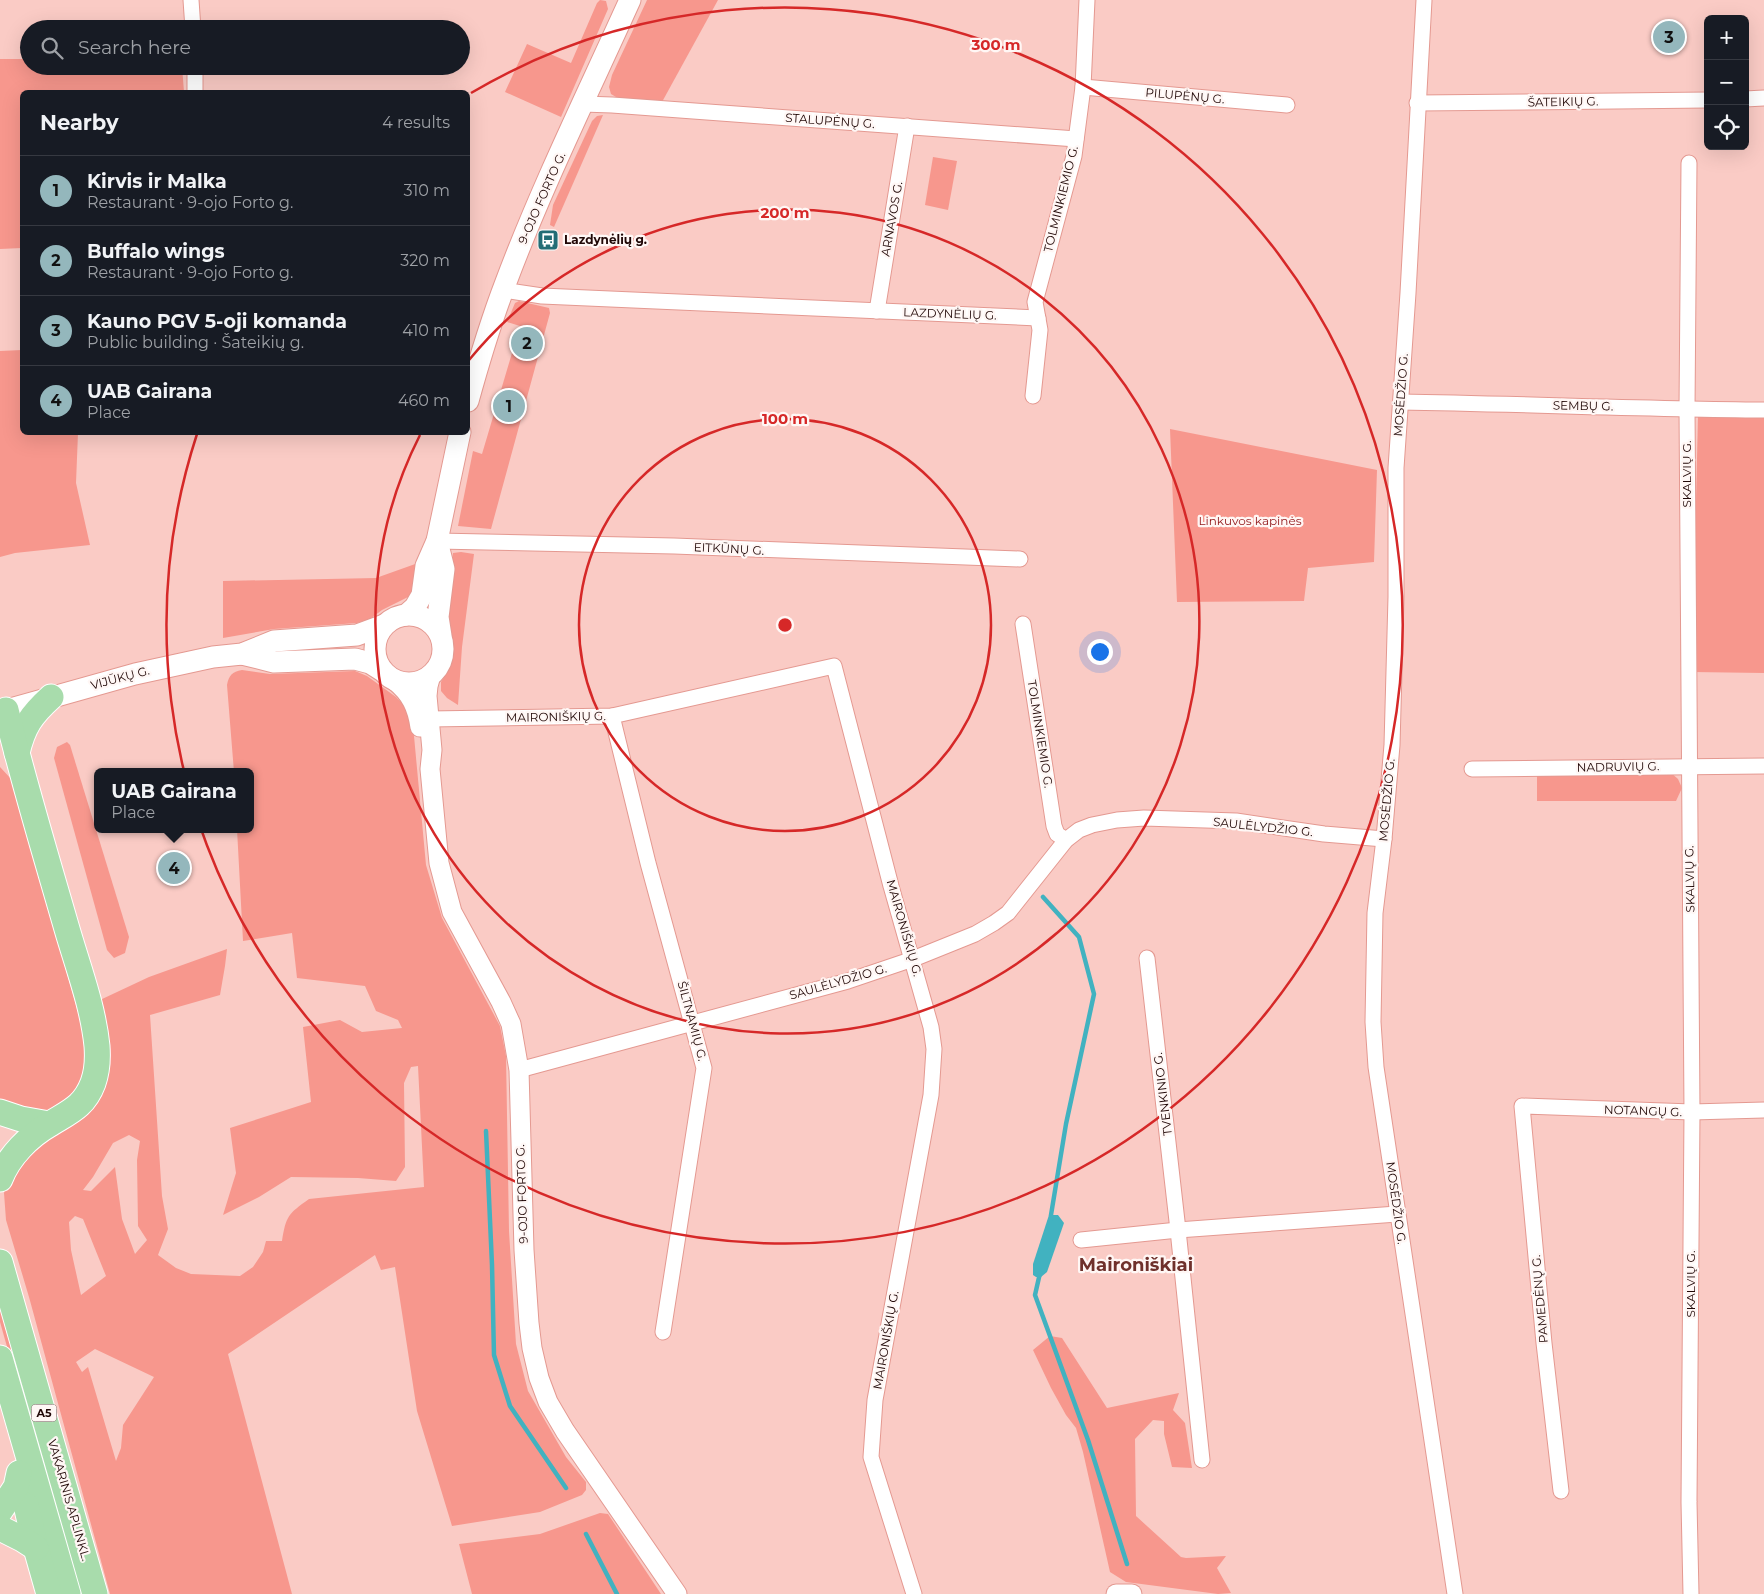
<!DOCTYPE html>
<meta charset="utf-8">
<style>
:root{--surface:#171b24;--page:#242831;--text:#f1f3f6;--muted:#9ea1a6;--line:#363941;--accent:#94b7bc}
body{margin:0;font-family:Montserrat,sans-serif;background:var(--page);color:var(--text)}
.controls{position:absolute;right:15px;top:15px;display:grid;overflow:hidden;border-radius:8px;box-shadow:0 5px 20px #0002}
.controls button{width:45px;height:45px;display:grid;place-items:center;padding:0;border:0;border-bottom:1px solid var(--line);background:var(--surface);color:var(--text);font:25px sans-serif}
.you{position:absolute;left:1099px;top:651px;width:18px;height:18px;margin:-12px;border:4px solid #fff;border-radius:50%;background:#1a73e8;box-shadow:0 0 0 8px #1a73e833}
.badge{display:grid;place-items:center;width:32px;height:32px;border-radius:50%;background:var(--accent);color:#111;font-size:16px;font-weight:700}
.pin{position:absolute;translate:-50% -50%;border:2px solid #fff;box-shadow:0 1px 5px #0006}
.popup{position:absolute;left:94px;top:768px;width:160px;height:65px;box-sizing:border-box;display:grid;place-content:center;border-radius:8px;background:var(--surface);filter:drop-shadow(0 1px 4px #0005);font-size:16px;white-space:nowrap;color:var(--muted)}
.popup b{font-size:19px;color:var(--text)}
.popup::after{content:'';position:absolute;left:50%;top:100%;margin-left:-10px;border:10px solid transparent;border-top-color:var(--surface)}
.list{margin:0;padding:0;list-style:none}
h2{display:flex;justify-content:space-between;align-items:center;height:65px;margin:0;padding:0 20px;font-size:21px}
h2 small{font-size:16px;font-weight:400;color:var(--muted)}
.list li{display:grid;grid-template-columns:32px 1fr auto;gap:15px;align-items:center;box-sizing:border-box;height:70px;padding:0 20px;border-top:1px solid var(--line)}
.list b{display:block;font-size:19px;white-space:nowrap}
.list p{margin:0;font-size:16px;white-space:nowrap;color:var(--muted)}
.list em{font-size:16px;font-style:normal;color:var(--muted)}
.icon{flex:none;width:28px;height:28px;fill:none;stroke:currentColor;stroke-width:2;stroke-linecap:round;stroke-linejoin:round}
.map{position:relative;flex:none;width:1764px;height:1594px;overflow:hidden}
.search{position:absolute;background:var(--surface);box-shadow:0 5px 20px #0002;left:20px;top:20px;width:450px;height:55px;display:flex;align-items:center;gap:12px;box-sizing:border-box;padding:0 18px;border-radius:28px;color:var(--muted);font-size:19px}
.panel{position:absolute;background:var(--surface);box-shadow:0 5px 20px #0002;left:20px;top:90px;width:450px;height:345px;border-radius:8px}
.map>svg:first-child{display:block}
</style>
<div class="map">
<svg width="1764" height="1594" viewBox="0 0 1764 1594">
<rect width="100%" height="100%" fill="#facbc5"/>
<!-- green -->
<g fill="#f7978d" fill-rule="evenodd">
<polygon points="600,0 606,1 608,9 561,117 505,92 527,44 571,63 597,3"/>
<polygon points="647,0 718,0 662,102 621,100 611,94 609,87 612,75"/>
<polygon points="0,59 29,59 29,66 182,66 184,92 22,92 22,248 0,249"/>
<polygon points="603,115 554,227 550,225 553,205 592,121 597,116"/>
<polygon points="933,157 957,161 948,210 925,205"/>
<polygon points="519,301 549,308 550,313 491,529 458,526 473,451 482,454 520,326 507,322 515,303"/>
<polygon points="22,350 22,432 78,433 76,483 90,545 15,553 0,557 0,351"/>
<polygon points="1698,416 1764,417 1764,673 1692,672"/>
<polygon points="1170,429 1377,470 1374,562 1308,568 1304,601 1177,602"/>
<polygon points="461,552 474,554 462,647 458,705 447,698 441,691 441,682 447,673 452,659 454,646 446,618 453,553"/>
<polygon points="418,563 414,589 408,597 382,610 370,619 357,623 274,629 223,638 223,581 376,578"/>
<path d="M242,670L270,674L355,671L367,676L396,697L407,708L414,736L426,865L442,918L500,1026L506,1056L509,1231L516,1344L528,1391L566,1457L586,1482V1490L582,1495L540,1512L452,1526L417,1411L395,1267L381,1270L375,1255L228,1354L292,1594H110L29,1297L6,1220L4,1193L9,1174L24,1154L77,1121L100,1000L149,977L227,949L225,966L220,995L150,1015L162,1196L168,1229L158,1255L176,1268L191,1274L240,1276L253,1267L263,1252L266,1241H282C286,1216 288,1214 309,1199L424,1187L418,1066L411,1067L404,1083L405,1167L396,1181L358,1178L291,1177L259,1197L223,1215L236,1173L230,1128L311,1102L303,1027L340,1020L362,1032L402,1028L398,1020L376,1011L365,986L297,978L292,933L243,941L237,829H250V772H234L227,685C229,675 232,672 242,670ZM129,1135L140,1141L137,1160L138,1226L147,1240L135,1254L122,1219L115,1167L91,1191L83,1190L93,1177L113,1143ZM75,1216L83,1219L106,1276L81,1295L71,1250L69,1222ZM95,1349L154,1377L123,1425L121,1448L116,1461L88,1367L82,1372L76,1362Z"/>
<polygon points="67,742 70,745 129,937 125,953 114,958 107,950 54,758 57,747"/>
<path d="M0,767L12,780L83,1030C86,1055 89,1083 66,1101C60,1105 53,1110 46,1112C37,1113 10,1106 0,1104Z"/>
<polygon points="1670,772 1678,779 1682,788 1676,801 1537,801 1537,775"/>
<polygon points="0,1294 55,1485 47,1488 0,1322"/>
<polygon points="1050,1336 1062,1338 1107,1408 1179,1393 1173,1410 1185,1423 1192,1468 1172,1467 1164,1434 1164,1421 1153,1420 1135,1439 1136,1516 1181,1557 1186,1558 1226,1556 1217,1568 1231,1593 1218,1594 1126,1582 1110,1572 1083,1452 1076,1428 1066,1415 1051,1388 1033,1350"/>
<polygon points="600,1513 608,1514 661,1594 472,1594 459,1544 540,1534"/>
</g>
<!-- water -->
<polygon fill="#41b2c0" points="1051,1215 1058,1215 1064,1223 1047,1272 1041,1277 1036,1277 1033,1275 1033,1264 1048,1218"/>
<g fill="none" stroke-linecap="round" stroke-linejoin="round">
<!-- stream -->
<g stroke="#41b2c0" stroke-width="4.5">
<polyline points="1043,897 1079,937 1094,994 1066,1124 1050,1221"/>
<polyline points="486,1131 492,1265 494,1355 510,1406 566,1488"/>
<polyline points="1040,1273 1035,1295 1088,1440 1127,1564"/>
<polyline points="586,1534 617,1594"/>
</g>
<!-- minor casing -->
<g stroke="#e49991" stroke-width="17">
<g id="minor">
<polyline points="191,0 193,29"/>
<polyline points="1424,0 1408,293 1396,468 1396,597 1392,745 1384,839 1375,913 1373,1022 1376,1067 1455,1594"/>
<polyline points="1083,87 1287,105"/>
<polyline points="195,92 195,66"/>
<polyline points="1745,99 1764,98"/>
<polyline points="1417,103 1708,100"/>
<polyline points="583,104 612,105 1076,139"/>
<polyline points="1689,163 1687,409 1692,1112 1689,1502 1691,1594"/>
<polyline points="503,290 542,296 1038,318"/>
<polyline points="877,311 907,126"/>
<polyline points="1033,396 1040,330 1035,302 1074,156 1083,87 1087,0"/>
<path d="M1401,402C1522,404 1643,409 1764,410"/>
<polyline points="437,541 674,546 1020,559"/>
<polyline points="1023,624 1054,826 1057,834 1066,840"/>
<polyline points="420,715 429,719 612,716 834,666 891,886 931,1027 934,1049 931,1095 875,1400 871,1457 914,1594"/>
<polyline points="612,716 648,863 704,1068 663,1332"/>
<polyline points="1472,769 1764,766"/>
<polyline points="1147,958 1178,1230 1202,1460"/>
<polyline points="519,1070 848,981 913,959 975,934 994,923 1008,913 1066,840 1079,830 1092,825 1117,820 1144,818 1236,821 1324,834 1384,839"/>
<polyline points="1081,1240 1178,1230 1397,1214"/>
<polyline points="1561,1491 1544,1343 1522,1106 1692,1112 1764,1110"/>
</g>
</g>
<!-- tertiary casing -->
<g stroke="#e49991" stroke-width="21">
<g id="tertiary">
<polyline points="431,675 428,686 427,696 432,750 430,769 439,863 452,912 501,1002 511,1024 519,1070 524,1250 529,1323 532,1348 539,1378 548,1402 565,1431 677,1594"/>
<path d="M395,681C411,694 417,707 420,727"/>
<polyline points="1116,1594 1132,1594"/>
</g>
</g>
<!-- secondary casing -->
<g stroke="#e49991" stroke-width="23">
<g id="secondary">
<path d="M468,401C479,361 491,321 506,282C542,186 588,93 630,0"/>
<polyline points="437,541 444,569 438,617 441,636"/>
<circle cx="409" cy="649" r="34"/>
<polyline points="406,615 415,607 422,595 426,566 437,541 460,432"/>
<polyline points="242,654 274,662 355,659 370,663 381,670"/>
<polyline points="0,712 135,674 213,657 242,654 274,641 357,635 384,625"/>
</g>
</g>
<!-- trunk casing -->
<g stroke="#fff" stroke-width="27">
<g id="trunk">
<path d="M17,753C23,727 31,715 51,697"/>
<polyline points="0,1112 21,1119 49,1124"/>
<path d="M0,1179C9,1156 29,1136 50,1124C69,1112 84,1107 93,1083C97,1072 98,1059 97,1046C93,1006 78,967 67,929C46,856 24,784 6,710"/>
<polyline points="0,1262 95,1594"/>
<polyline points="0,1358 68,1594"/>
<polyline points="26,1505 36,1548 49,1594"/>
<polyline points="0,1511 16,1487 19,1473"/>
<polyline points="0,1528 22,1539 36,1548"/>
</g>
</g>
<!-- minor -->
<use href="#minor" stroke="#fff" stroke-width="15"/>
<!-- tertiary -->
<use href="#tertiary" stroke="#fff" stroke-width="19"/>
<!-- secondary -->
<use href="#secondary" stroke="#fff" stroke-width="21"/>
<!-- trunk -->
<use href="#trunk" stroke="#a8dcac" stroke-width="25"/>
</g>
<!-- distance rings -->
<g fill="none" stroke="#d62828" stroke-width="2.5">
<circle cx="785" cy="625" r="206"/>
<path d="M469 360A412 412 0 1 1 420 435"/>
<path d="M471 93A618 618 0 1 1 197 434"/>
</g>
<!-- icons -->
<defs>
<g id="bus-square" transform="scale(1.125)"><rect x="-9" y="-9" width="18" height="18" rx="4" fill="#236d76" stroke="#fff7f5"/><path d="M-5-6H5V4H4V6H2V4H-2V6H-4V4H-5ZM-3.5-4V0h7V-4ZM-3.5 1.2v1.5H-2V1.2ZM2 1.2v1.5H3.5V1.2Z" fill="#fff"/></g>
</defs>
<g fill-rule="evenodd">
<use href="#bus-square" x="548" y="240"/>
</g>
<g text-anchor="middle" stroke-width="4.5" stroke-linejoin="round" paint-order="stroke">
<!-- shield labels -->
<rect fill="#fff7f5" stroke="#634f4e" stroke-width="1" x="31.5" y="1404.5" width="25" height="17" rx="4"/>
<g font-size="11" font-weight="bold" fill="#200706">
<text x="44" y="1417">A5</text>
</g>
<!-- street labels -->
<g font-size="12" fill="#200706" stroke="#fff7f5">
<text transform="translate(1185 96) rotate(5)" y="4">PILUPĖNŲ G.</text>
<text transform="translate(1563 102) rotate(-1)" y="4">ŠATEIKIŲ G.</text>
<text transform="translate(830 121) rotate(4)" y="4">STALUPĖNŲ G.</text>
<text transform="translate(542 198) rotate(-66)" y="4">9-OJO FORTO G.</text>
<text transform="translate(1061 199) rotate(-76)" y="4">TOLMINKIEMIO G.</text>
<text transform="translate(892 219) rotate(-80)" y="4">ARNAVOS G.</text>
<text transform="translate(950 314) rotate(2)" y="4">LAZDYNĖLIŲ G.</text>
<text transform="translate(1401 395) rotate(-86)" y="4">MOSĖDŽIO G.</text>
<text transform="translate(1583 406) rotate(1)" y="4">SEMBŲ G.</text>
<text transform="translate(1687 474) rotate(-90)" y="4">SKALVIŲ G.</text>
<text transform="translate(729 549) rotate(3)" y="4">EITKŪNŲ G.</text>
<text transform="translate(120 678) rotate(-15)" y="4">VIJŪKŲ G.</text>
<text transform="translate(556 717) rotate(-1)" y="4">MAIRONIŠKIŲ G.</text>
<text transform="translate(1040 734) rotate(81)" y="4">TOLMINKIEMIO G.</text>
<text transform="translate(1618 767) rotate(-1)" y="4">NADRUVIŲ G.</text>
<text transform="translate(1387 800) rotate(-85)" y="4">MOSĖDŽIO G.</text>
<text transform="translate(1263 827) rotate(6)" y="4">SAULĖLYDŽIO G.</text>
<text transform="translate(1690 879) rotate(-91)" y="4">SKALVIŲ G.</text>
<text transform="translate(904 928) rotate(74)" y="4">MAIRONIŠKIŲ G.</text>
<text transform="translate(838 982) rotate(-16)" y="4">SAULĖLYDŽIO G.</text>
<text transform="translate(692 1021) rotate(75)" y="4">ŠILTNAMIŲ G.</text>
<text transform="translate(1163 1094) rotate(-97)" y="4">TVENKINIO G.</text>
<text transform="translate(1643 1111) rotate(2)" y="4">NOTANGŲ G.</text>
<text transform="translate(522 1194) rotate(-92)" y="4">9-OJO FORTO G.</text>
<text transform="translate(1396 1203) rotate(82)" y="4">MOSĖDŽIO G.</text>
<text transform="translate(1691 1284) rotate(-90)" y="4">SKALVIŲ G.</text>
<text transform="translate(1540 1299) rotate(-95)" y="4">PAMEDĖNŲ G.</text>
<text transform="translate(886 1340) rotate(-80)" y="4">MAIRONIŠKIŲ G.</text>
<text transform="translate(69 1500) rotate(74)" y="4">VAKARINIS APLINKL.</text>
</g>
<!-- poi labels -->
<g font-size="12" font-weight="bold" fill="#200706" stroke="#fff7f5" text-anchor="start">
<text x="564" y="244">Lazdynėlių g.</text>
</g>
<!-- park labels -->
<g font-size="12" fill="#911619" stroke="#fff7f5">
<text x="1250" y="525">Linkuvos kapinės</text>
</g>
<!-- district labels -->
<g font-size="18" font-weight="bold" fill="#6f302b" stroke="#fff7f5">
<text x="1136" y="1271">Maironiškiai</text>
</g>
</g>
<circle cx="785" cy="625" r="8" fill="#d62828" stroke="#fff7f5" stroke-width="2.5"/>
<g font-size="15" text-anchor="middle" font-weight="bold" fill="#d62828" stroke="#fff7f5" stroke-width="4.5" stroke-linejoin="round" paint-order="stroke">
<text x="996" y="50">300 m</text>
<text x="785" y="218">200 m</text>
<text x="785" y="424">100 m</text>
</g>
</svg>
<div class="controls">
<button>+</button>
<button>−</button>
<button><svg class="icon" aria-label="locate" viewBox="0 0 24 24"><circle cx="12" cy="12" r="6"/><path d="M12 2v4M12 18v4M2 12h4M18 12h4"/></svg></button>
</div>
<div class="you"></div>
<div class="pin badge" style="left:509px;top:406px">1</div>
<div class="pin badge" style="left:527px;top:343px">2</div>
<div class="pin badge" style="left:1669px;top:37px">3</div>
<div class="pin badge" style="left:174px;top:868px">4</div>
<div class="popup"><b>UAB Gairana</b>Place</div>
<div class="search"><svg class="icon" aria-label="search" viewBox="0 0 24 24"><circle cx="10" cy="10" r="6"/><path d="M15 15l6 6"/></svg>Search here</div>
<section class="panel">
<h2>Nearby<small>4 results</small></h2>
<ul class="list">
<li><span class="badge">1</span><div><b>Kirvis ir Malka</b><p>Restaurant · 9-ojo Forto g.</p></div><em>310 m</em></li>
<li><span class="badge">2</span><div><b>Buffalo wings</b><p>Restaurant · 9-ojo Forto g.</p></div><em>320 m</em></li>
<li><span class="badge">3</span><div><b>Kauno PGV 5-oji komanda</b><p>Public building · Šateikių g.</p></div><em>410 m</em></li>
<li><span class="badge">4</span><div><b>UAB Gairana</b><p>Place</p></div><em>460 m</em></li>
</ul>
</section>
</div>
